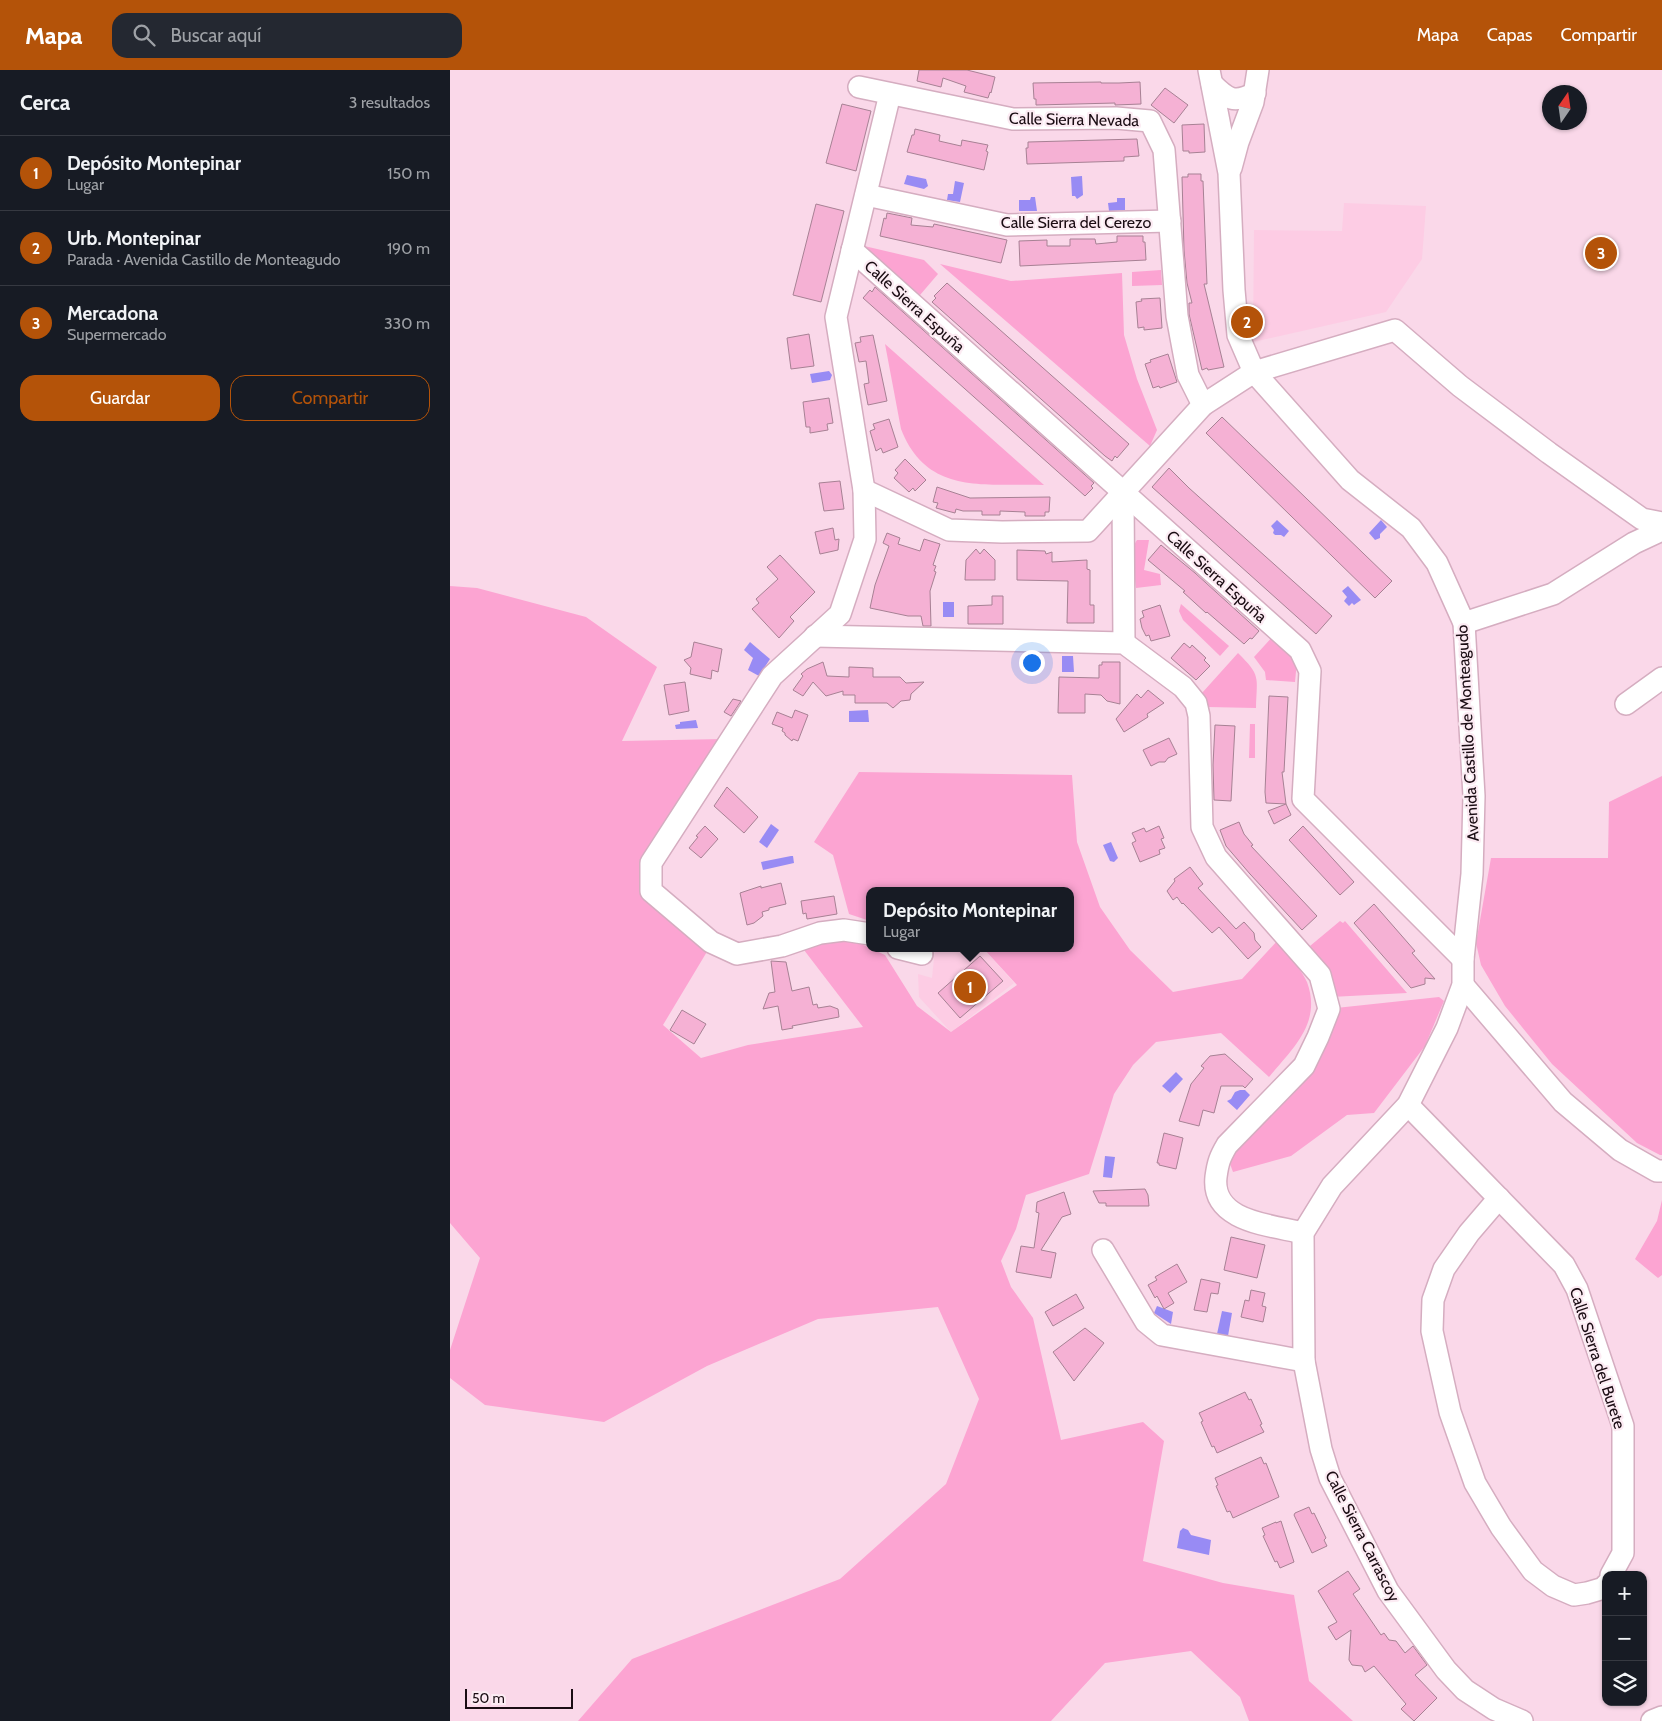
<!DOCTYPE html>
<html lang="es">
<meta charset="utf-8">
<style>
:root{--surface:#171b24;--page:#242831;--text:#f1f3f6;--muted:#9ea1a6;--line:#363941;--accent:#b45309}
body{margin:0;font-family:Cabin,sans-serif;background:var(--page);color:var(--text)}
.controls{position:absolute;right:15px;bottom:15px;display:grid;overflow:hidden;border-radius:10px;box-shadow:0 1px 4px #0004}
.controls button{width:45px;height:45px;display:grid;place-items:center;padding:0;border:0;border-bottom:1px solid var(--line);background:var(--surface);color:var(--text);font:25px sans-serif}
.compass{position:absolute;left:1092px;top:15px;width:45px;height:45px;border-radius:50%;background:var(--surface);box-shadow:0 1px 4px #0004;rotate:13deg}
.scale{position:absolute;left:15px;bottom:12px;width:108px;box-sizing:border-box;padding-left:5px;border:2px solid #1a0c13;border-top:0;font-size:14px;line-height:18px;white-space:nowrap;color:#1a0c13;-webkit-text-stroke:4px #fcebf3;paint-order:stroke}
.you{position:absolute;left:581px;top:592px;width:18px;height:18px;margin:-12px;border:4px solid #fff;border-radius:50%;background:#1a73e8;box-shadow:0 0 0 8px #1a73e833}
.badge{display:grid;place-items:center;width:32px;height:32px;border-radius:50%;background:var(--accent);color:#fff;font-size:16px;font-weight:700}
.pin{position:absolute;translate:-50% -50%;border:2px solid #fff;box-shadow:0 1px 5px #0006}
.popup{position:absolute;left:416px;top:817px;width:208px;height:65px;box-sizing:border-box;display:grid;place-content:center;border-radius:10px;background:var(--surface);filter:drop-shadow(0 1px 4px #0005);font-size:16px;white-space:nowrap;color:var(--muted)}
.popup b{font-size:19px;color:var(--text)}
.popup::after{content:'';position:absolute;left:50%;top:100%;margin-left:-10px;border:10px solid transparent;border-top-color:var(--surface)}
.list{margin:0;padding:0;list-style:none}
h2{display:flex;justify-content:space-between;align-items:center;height:65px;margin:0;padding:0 20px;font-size:21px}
h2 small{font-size:16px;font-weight:400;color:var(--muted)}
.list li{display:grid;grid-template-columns:32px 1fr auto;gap:15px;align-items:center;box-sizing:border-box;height:75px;padding:0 20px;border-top:1px solid var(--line)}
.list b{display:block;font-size:19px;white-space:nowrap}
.list p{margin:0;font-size:16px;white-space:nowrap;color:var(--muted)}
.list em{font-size:16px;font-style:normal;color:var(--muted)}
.actions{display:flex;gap:10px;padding:15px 20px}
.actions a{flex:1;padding:11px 0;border:1px solid var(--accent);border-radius:15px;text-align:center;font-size:18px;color:var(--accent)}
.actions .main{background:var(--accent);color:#fff}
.icon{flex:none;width:28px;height:28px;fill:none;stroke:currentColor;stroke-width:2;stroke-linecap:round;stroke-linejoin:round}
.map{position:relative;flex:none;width:1212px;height:1651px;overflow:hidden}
header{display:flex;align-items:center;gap:30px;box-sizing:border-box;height:70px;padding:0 25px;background:var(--accent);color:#fff}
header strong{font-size:24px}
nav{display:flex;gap:28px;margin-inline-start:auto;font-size:18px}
.search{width:350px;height:45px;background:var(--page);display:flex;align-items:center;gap:12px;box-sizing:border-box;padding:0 18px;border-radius:15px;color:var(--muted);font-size:19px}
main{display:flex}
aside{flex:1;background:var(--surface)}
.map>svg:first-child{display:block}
</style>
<header>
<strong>Mapa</strong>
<div class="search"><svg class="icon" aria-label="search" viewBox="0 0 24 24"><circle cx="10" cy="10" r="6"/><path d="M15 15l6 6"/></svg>Buscar aquí</div>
<nav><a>Mapa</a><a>Capas</a><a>Compartir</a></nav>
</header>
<main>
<aside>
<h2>Cerca<small>3 resultados</small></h2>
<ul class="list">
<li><span class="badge">1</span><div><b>Depósito Montepinar</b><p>Lugar</p></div><em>150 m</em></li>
<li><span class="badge">2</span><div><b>Urb. Montepinar</b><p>Parada · Avenida Castillo de Monteagudo</p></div><em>190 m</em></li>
<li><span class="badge">3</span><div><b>Mercadona</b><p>Supermercado</p></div><em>330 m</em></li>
</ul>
<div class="actions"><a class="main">Guardar</a><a>Compartir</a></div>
</aside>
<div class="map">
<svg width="1212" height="1651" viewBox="0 0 1212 1651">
<rect width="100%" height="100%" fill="#fad8e9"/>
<!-- built -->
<g fill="#fdcce4">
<polygon points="894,133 976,136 972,189 936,242 803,272 804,160 892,161"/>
<polygon points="533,878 564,913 501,962 469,927 468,904 482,908 485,879"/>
</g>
<!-- green -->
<g fill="#fca4d2">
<polygon points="410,175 474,190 488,204 470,225"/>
<polygon points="490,194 561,211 672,203 674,265 687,309 707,360 700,376"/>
<polygon points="711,200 712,215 682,216 682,202"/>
<path d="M435,274L594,415C535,413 477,426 451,359Z"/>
<path d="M687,470H699L694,500L710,504L711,515L686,518C685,506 680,478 687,470Z"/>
<path d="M0,516L27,518L136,547L207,597L172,671L273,669L192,799L258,880L213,955L251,988L298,975L413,957L354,880L394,866L435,885L467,936L501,962L567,915L533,878H620V821H420V851L399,844L383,785L364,772L409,702L622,705L627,772L650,837L680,880L723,922L792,909L828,870C837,882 851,899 857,912C872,953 843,978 819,1007L771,963L706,972L683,995L664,1024L639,1104L576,1125L566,1159L551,1191L561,1217L583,1248L611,1370L693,1352L714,1371L693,1491L773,1513L844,1525L859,1611L903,1651H799L790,1627L741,1581L655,1593L601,1651H128L182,1589L390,1509L496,1414L529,1329L488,1237L368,1249L257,1296L154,1352L35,1335L0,1308V1280L30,1188L0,1153Z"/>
<polygon points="731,534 779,576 770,586 733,550 729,541"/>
<polygon points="824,565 847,591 845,612 816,610 815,602 804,587"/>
<path d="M788,583C811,606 807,606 806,638L758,637L756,629L752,623Z"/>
<polygon points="800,654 805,654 805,688 799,688"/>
<polygon points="1212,706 1212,1085 1210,1085 1187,1073 1102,994 1055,936 1031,895 1026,873 1041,788 1158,788 1159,732"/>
<polygon points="890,851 893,853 895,851 957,923 881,927 873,896 860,876"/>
<polygon points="989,927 994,931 975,976 924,1043 897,1045 841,1086 783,1102 779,1091 788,1079 826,1039 886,938"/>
<polygon points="1212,1130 1212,1205 1208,1208 1185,1189 1207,1151"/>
</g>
<!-- water -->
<g fill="#988bf4">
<polygon points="457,105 476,109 478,116 474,119 454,114"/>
<polygon points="632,106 633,125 627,129 625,126 622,126 621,107"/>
<polygon points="505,111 514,113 510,132 497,130 498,124 503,124"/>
<polygon points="581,127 585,127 587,141 569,141 569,130 580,130"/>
<polygon points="667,128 675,128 675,140 659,141 658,133 667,132"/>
<polygon points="379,301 382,305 380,310 362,313 360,304"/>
<polygon points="827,450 839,461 834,467 831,465 825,465 823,463 824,460 821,456"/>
<polygon points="931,450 937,457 930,464 930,468 925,470 919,463"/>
<polygon points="898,516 911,530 904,535 902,533 899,536 894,531 897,527 892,521"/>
<rect x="493" y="532" width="11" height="15"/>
<polygon points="300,572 320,589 309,606 298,600 303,588 294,580"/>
<polygon points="612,586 623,586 624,602 612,602"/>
<polygon points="418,640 419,652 399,652 399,641"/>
<polygon points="246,650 248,658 226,659 225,655 230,654 230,652"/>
<polygon points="321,754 329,760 317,778 309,772"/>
<polygon points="661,772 668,788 664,792 660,791 653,775"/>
<polygon points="341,786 343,786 344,793 313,800 311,792"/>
<polygon points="726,1002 733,1009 720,1023 712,1016"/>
<polygon points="790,1020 795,1020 800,1025 787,1040 777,1031 781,1029 785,1022"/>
<polygon points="655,1086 665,1087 662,1108 653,1107"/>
<polygon points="707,1236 723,1242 721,1254 704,1243"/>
<polygon points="772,1241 782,1243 778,1266 767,1264"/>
<polygon points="733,1458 738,1460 741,1465 761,1470 759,1485 727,1478 730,1461"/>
</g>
<!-- building -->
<g fill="#f5b1d4" stroke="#a78194">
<polygon points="469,0 517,0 545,7 541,23 540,22 538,28 514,22 516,16 493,8 491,17 467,11"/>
<polygon points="651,12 651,13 669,13 690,12 691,34 665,35 665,33 586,35 586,29 584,29 583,13"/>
<polygon points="715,18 738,35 724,53 701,35"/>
<polygon points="392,34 421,41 406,101 376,93"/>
<polygon points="754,54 755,82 739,83 739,81 733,81 732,55"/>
<polygon points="465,59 490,65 489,71 511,76 512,70 538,75 536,81 538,82 534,100 457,82 462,65 464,65"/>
<polygon points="687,69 689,86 674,87 674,91 577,94 576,78 578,78 578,72"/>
<polygon points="738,104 751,104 751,111 753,111 757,214 754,214 774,297 758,300 757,298 752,300 739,244 739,233 742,233 737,213 734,180 732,107 738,107"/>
<polygon points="366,134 394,141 371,232 343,225"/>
<polygon points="437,143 462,148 461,155 483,157 484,154 557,170 551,193 430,166 434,148 436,149"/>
<polygon points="667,166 693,166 693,172 695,172 696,190 570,196 569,171 597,170 597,176 620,176 620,169 645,169 646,174 667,172"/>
<polygon points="497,213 679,374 667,388 665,386 662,391 655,386 482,232 486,228 484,226"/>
<polygon points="425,217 644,413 641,416 643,418 635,426 413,228 420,220 422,222"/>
<polygon points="710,228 712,258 694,260 694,257 688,258 686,232 692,231 691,229"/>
<polygon points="359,264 364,296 341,299 337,268"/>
<polygon points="423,265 437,331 418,335 414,314 419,313 416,291 409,292 405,273 411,272 410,267"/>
<polygon points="718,284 727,312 710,318 709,316 703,318 695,294 701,292 700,290"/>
<polygon points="379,328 383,353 377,354 378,360 360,363 360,357 356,357 353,332"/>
<polygon points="772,347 942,511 925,528 756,363"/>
<polygon points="439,349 448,377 433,383 431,378 426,381 420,361 425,359 423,354"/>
<polygon points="455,389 476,410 465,421 463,418 459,422 444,408 448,403 445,400"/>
<polygon points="719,398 739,418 882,546 866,564 702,417"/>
<polygon points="390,411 394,439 374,441 369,413"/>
<polygon points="487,417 520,428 600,427 599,442 595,442 595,446 575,446 575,442 550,441 550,445 532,445 532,441 513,441 506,439 505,443 486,438 488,433 483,432"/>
<polygon points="383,458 385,470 389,469 388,480 370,484 365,462"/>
<polygon points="437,463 450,468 448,474 470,481 474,469 490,474 483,495 486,496 484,501 486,502 480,521 481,556 473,556 471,546 458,546 420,538 425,515 439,476 433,473"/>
<polygon points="711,475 745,503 809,561 802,569 800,568 794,574 757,542 756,543 733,522 735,521 698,490"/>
<polygon points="526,479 530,484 534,479 545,490 545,510 515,510 516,490"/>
<polygon points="567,480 595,481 596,484 602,482 602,492 637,490 637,499 640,500 640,535 644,535 644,553 617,553 618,511 567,510"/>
<polygon points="330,485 365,522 340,547 344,551 329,568 302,539 309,533 306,529 328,509 317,497"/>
<polygon points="542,526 553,526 553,554 518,554 518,536 542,535"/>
<polygon points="710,535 720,566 701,571 699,565 696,566 692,558 690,549 694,547 692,541"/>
<polygon points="244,572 272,579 268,602 262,600 261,609 240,604 241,598 234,590 241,587"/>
<polygon points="734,573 740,578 742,575 756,588 754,590 760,596 746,610 721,588"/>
<polygon points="373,592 377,606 399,607 399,597 423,598 423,607 450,607 456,613 474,612 461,624 460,630 451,631 443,638 437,633 405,633 405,625 393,625 393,621 376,626 363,612 353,626 343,620 353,606 351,604 357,599"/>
<polygon points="652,592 670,592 670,634 657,631 651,625 635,624 635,643 608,643 609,607 649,608 649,595 652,595"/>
<polygon points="235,612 239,641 219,645 214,615"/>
<polygon points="698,620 714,633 697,644 698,647 674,662 666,649 687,624 691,628"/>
<polygon points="819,626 838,627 834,702 832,702 836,734 816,733 815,722"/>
<polygon points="283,629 291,631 281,646 274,642"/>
<polygon points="345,640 358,645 348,671 343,669 342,671 335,665 335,663 332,661 333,658 322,654 327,642 342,648"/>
<polygon points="765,655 785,656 781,731 764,730 763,695"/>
<polygon points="719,668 727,684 718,688 715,692 709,692 701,696 693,680"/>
<polygon points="277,717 308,747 294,763 264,736"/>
<polygon points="836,734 841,745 824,754 818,741"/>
<polygon points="789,752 794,764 803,775 801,776 867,846 852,860 800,804 776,776 770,760"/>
<polygon points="255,756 268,769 251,788 239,778 248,767 246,766"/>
<polygon points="709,756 714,768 711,769 715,778 709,780 710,784 690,792 682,773 686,771 682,763 694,758 696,762"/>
<polygon points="853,756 904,812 890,825 839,770"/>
<polygon points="740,797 753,814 748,818 786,859 794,852 804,863 805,870 811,877 798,889 769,857 762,863 733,833 732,834 727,827 723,830 717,821 725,811 724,809"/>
<polygon points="331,813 336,834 319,838 319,840 312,842 313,846 304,853 297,855 290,823 311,816 311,818"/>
<polygon points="384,826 387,844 357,849 356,843 353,844 351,831"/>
<polygon points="924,834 965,881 962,883 985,909 975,908 975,914 961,918 904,853"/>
<polygon points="530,886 553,911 510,948 488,923"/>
<polygon points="321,891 336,892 342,921 359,917 363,935 367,934 368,938 380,936 388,939 389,947 342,956 343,958 332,960 328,936 313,939 319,923 325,922"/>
<polygon points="232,940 256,954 244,974 220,960"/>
<polygon points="775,984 803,1009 795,1018 793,1016 771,1016 764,1043 753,1040 749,1056 729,1051 741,1014 754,998 751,996 760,986"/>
<polygon points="714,1063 733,1068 726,1099 709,1095 709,1093 707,1093"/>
<polygon points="695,1119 698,1125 699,1136 656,1136 656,1133 649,1133 643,1121"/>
<polygon points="614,1122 621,1144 612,1147 591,1180 606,1183 601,1208 566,1202 571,1176 584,1178 589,1143 586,1142 587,1132"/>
<polygon points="781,1167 815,1175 807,1208 774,1200"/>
<polygon points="727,1194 737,1212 718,1223 724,1233 714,1239 707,1226 705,1228 698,1215 707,1210 705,1207"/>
<polygon points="751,1209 770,1213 768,1224 761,1223 757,1242 744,1240"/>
<polygon points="801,1220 815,1223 812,1236 816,1237 813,1252 791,1247 795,1230 799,1231"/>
<polygon points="626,1224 634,1238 603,1256 595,1242"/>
<polygon points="635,1258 654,1273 624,1311 603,1282"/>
<polygon points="795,1322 799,1330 801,1329 812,1354 810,1355 814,1362 767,1383 764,1376 762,1377 751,1352 753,1351 749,1343"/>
<polygon points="811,1387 814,1394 816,1393 829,1427 783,1448 780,1441 777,1442 766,1416 768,1415 765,1408"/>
<polygon points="859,1437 862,1444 864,1443 876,1468 874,1470 877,1476 862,1483 844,1445 845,1443"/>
<polygon points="831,1451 844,1492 830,1498 827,1491 825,1492 813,1466 815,1465 812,1458 826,1452 826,1453"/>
<polygon points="898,1501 910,1519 903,1524 931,1565 934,1563 939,1570 946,1571 955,1583 963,1576 977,1595 965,1605 987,1628 964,1651 951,1639 956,1634 924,1596 915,1602 912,1596 902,1595 899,1590 901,1560 886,1570 878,1557 887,1552 868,1521"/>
</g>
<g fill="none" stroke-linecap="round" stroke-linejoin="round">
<!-- minor casing -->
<g stroke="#d5adc0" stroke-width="24">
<g id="minor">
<polyline points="759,0 779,103 784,220 788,265 804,302 900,410 961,458 987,493 1014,553 1024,726 1022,804 1013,889 1013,915 997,958 958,1035 882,1116 853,1163 854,1291 871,1379 880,1408 938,1521 996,1600 1015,1620 1044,1639 1072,1651"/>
<path d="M762,14C777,29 784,34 805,23"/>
<polyline points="409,17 563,49 666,48 700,51 714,80 727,246 738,305 753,335"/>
<polyline points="781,98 788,72 803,32 808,0"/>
<polyline points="416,125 557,155 720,151"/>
<polyline points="402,180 850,580 860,601 853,729 1013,889"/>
<polyline points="414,420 499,460 552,462 638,461 753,335 804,302 945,260 1010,316 1099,383 1192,449 1212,453"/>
<polyline points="673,423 674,573"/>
<polyline points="1014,553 1103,524 1184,473 1212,460"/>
<path d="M365,566L674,573L733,617L746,633L749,646L752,757L766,787L870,905L879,939L868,967L854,996L777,1075C770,1087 768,1092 766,1107C761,1152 821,1155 853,1163"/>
<polyline points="1176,634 1212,608"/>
<polyline points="420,864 394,860 370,863 332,876 287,884 261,872 201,821 201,793 322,606 390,544 415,469 414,420 386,247 440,24"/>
<polyline points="448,878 472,884"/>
<polyline points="1013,915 1113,1032 1170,1080 1207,1101 1212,1101"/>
<polyline points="958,1035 1114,1195 1127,1219 1173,1356 1173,1483 1161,1505"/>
<polyline points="1049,1128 1019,1163 994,1199 983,1230 982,1261 1000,1342 1025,1413 1051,1457 1083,1501 1103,1516 1124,1525 1137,1523 1154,1518 1156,1515"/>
<polyline points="653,1180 696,1252 712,1265 854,1291"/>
<polyline points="1202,1651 1212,1647"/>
</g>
</g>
<!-- minor -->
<use href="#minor" stroke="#fff" stroke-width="21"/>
</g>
<g text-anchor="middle" stroke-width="4.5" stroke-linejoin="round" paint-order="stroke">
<!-- street labels -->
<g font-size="16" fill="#1a0c13" stroke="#fcebf3">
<text transform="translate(624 49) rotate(1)" y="6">Calle Sierra Nevada</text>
<text x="626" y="158">Calle Sierra del Cerezo</text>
<text transform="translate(465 236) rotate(42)" y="6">Calle Sierra Espuña</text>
<text transform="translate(767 506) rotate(42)" y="6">Calle Sierra Espuña</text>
<text transform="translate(1017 663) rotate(-93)" y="6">Avenida Castillo de Monteagudo</text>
<text transform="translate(1148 1288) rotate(72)" y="6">Calle Sierra del Burete</text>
<text transform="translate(913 1466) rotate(63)" y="6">Calle Sierra Carrascoy</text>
</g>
</g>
</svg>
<div class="controls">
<button>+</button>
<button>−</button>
<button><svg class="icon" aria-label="layers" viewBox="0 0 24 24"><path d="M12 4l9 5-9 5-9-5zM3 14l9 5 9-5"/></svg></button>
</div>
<svg class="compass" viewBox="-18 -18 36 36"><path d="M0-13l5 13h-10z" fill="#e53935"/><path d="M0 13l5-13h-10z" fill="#9ea1a6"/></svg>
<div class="scale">50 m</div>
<div class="you"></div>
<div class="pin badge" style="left:520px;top:917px">1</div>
<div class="popup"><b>Depósito Montepinar</b>Lugar</div>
<div class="pin badge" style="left:797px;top:252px">2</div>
<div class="pin badge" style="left:1151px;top:183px">3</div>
</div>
</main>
